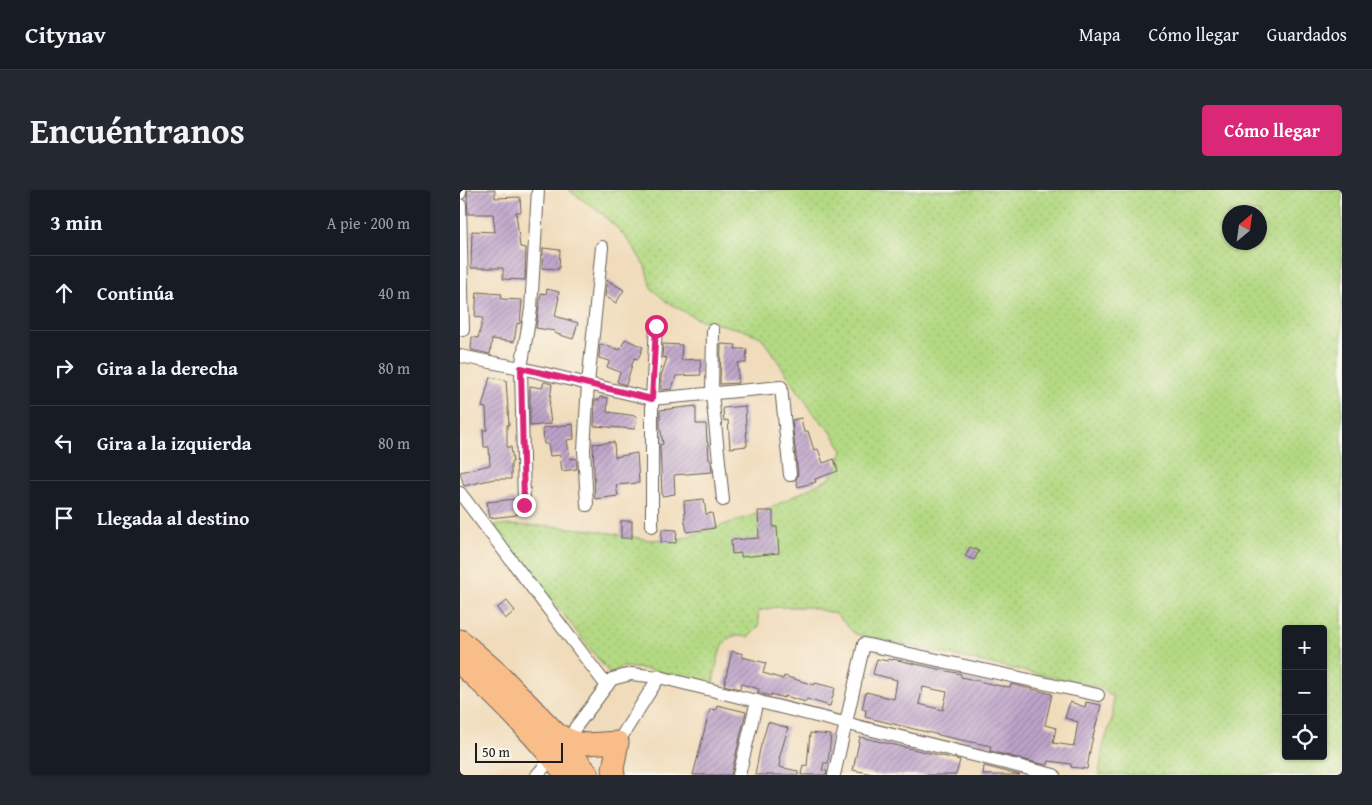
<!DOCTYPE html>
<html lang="es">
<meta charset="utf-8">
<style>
:root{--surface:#171b24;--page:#242831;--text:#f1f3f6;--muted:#9ea1a6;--line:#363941;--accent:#db2777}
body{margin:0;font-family:"Gentium Book Plus",serif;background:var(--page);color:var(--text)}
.controls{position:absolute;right:15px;bottom:15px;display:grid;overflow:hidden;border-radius:5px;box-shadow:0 1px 4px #0004}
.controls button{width:45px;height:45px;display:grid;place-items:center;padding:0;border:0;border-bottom:1px solid var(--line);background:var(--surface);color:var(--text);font:25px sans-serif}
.compass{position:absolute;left:762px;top:15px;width:45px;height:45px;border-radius:50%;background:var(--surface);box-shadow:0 1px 4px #0004;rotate:29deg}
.scale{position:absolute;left:15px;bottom:12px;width:88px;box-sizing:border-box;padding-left:5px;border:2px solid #1c1c1c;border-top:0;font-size:14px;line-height:18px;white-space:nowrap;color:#1c1c1c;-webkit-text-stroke:4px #fbf7ec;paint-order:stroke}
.stop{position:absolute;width:15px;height:15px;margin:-11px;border:4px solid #db2777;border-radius:50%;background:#fff}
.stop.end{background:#db2777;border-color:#fff;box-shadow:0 1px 5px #0008}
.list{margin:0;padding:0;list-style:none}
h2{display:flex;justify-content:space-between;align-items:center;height:65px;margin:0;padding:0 20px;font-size:21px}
h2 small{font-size:16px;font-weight:400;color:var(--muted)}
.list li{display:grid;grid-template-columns:32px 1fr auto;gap:15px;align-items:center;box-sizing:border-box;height:75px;padding:0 20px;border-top:1px solid var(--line)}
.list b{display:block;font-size:19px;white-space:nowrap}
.list em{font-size:16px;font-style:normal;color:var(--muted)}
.icon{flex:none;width:28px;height:28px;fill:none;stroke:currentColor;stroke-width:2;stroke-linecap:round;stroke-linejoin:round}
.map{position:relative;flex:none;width:882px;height:585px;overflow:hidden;border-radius:5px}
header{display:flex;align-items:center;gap:30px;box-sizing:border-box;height:70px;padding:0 25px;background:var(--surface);border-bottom:1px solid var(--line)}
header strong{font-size:24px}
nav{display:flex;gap:28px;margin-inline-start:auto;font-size:18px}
.intro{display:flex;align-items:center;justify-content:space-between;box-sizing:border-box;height:120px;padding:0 30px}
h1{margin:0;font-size:35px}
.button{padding:12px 22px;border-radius:5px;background:var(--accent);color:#fff;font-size:18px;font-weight:700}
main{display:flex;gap:30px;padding:0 30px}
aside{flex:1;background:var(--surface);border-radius:5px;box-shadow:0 1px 4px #0004}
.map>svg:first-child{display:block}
</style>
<header>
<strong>Citynav</strong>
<nav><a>Mapa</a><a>Cómo llegar</a><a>Guardados</a></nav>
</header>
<div class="intro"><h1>Encuéntranos</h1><a class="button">Cómo llegar</a></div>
<main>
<aside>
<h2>3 min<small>A pie · 200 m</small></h2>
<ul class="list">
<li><svg class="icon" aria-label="ahead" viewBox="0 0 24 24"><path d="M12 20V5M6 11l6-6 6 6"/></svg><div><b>Continúa</b></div><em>40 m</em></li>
<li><svg class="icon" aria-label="right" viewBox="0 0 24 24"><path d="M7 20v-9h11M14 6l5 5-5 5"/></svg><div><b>Gira a la derecha</b></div><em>80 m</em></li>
<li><svg class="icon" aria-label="left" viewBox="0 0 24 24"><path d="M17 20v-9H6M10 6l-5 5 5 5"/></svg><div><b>Gira a la izquierda</b></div><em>80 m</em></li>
<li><svg class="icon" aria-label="arrive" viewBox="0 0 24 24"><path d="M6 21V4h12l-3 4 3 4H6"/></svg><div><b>Llegada al destino</b></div></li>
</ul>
</aside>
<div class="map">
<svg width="882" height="585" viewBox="0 0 882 585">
<defs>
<pattern id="grass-dots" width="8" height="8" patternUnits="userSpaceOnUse" patternTransform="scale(1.25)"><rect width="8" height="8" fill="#b4d983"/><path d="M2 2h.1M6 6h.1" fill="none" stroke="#9aba71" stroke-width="1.8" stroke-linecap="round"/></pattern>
<pattern id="building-hatch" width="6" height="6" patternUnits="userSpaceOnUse" patternTransform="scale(1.25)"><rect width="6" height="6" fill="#bda3c9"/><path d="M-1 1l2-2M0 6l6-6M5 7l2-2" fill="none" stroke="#9984a2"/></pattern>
</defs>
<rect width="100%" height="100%" fill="#fbf7ec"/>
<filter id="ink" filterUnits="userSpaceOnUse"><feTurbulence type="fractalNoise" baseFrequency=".02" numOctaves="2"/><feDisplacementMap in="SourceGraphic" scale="10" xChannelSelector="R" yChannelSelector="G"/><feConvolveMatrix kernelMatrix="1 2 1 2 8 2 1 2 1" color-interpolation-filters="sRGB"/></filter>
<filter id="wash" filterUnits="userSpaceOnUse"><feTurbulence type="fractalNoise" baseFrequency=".0096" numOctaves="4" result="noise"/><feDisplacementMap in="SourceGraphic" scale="20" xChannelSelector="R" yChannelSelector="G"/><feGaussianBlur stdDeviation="1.12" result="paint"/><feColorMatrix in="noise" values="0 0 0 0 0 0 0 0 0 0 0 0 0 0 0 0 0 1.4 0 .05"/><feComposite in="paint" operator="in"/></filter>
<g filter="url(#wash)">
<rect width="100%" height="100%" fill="#f0dcbb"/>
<!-- grass -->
<path fill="url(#grass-dots)" stroke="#687a50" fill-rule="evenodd" d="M109,0H882V585H639L643,556L653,526V507L641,498L395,444L376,424L349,417H316L298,421L299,436L289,447C285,447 277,445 273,446C259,450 255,482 253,494L187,479L162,477L150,484L33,335L88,336L132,340L190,350L223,348L300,323L370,288L378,275L383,260L371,242L354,224L301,147L283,140L237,129L207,112L191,98L185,76L173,57L160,41L142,24ZM769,22H799V52H769ZM826,439H863V566H826Z"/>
<g id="blocks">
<!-- building -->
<g fill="url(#building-hatch)" fill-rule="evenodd">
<polygon points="8,0 35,0 35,8 60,7 61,22 56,22 60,57 66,58 65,90 43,89 43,78 11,78 12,41 35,42 33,24 8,24 7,7"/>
<polygon points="83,58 100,60 99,79 82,78"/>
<polygon points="147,90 164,100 156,113 145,106"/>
<polygon points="87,99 99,102 98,107 99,107 95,126 118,133 113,149 94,143 95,141 76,138 81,103 86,104"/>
<polygon points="17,102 42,104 41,109 62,110 60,134 57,133 54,152 32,149 30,164 11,160 12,147 18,148 23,128 15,127"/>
<polygon points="165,149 183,157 178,169 174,168 166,195 157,192 160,182 147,177 150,171 139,168 140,154 160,160"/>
<polygon points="203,154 222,155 221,170 240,169 241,185 216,186 212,199 201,200 201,186 207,168 202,167"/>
<polygon points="261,154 276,155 275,159 287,159 286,173 278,173 278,193 260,194"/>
<polygon points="30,187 46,190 49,235 47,235 47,257 51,257 53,272 51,272 51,289 34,289 4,296 0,282 30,275 29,257 24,257 23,240 27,240 26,218 22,217"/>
<polygon points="84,192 92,194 89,218 91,234 70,236 70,196 82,198"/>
<polygon points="140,207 148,208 147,222 177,226 175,239 134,236 135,210 139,210"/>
<polygon points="236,216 236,234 246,234 247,252 248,252 249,270 251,270 252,282 214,285 215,304 202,306 200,255 203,254 200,236 200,220"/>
<polygon points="285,216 287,256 270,258 268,230 264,231 263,218"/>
<polygon points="341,228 344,242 348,241 354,260 358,259 363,273 374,269 378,281 355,289 356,292 338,297 336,290 338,284 332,230"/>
<polygon points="113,234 114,249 107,250 110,269 116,268 117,279 102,281 100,265 90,266 88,254 84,254 83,238"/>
<polygon points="154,252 155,267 177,263 179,293 156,295 158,306 135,309 133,254"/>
<polygon points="55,309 57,325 30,328 27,312"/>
<polygon points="244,309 246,324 252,323 255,338 227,342 224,327 225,327 224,311"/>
<polygon points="298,321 313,321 313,337 317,337 319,363 281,367 281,363 272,364 271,350 299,348"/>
<rect x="161" y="331" width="11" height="17"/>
<polygon points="202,339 217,340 216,353 201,352"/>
<polygon points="510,357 519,361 514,370 505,366"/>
<polygon points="47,411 55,421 45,429 37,418"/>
<polygon points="272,461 283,464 282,467 306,473 303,483 323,489 324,486 354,495 355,493 375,498 370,516 347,509 346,512 325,506 324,508 311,504 311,506 298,503 299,499 281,494 280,499 264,495"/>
<path d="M417,469L428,471V469L433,470V469L501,484V487L540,496L550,497L551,494L592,504L585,535L596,538L593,553L614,556L618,532L605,528L610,512L625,517L626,512L641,515L631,555L627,579L611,577V574L589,571L588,575L577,573L530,561L531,556L487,547L405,527L406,520L402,519L406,502L434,509L437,490L413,484ZM463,497L487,502L483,520L459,514Z"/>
<polygon points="257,515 286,522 271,585 233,585 250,519 256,520"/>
<polygon points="308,532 328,538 319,569 320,569 319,577 338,581 338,585 295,585 300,559"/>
<polygon points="350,543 371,545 368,573 364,573 362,580 367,581 366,585 341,585 343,575 347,576"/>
<polygon points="400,547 500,570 496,585 417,585 393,580"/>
<polygon points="524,576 560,585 523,585"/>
</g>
</g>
</g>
<g filter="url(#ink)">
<use href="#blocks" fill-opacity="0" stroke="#665f54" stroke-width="1"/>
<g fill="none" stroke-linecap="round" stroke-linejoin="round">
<!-- street casing -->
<g stroke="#665f54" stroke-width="14">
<g id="street">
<polyline points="0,3 0,0"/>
<polyline points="0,15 3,140"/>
<polyline points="253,140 252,204 263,310"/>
<polyline points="0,166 61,178 192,209 321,197 330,285"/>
<polyline points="0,303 147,496"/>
<polyline points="64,315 61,178 71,119 78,0"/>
<polyline points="127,315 124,260 128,194 142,57"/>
<polyline points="192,336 192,209 196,136"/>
<polyline points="115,538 152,489 171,484 199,487 594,585"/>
<polyline points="158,552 199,487"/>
<polyline points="77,585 85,576"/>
<polyline points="279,585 297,511"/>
<polyline points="374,585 404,454 638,505"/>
</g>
</g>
<!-- primary casing -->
<g stroke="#665f54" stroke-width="23">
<g id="primary">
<polyline points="0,450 40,485 96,543 129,585"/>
<path d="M0,474C39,508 74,545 106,585"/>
<polyline points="97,544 115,552 127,554 158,552 153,579 154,585"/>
</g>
</g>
<!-- street -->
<use href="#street" stroke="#fff" stroke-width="12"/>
<!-- primary -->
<use href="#primary" stroke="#f8bd89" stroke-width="21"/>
</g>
</g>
<g fill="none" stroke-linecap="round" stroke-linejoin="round" filter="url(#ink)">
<!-- route -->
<polyline stroke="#db2777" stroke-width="6" points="64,315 61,178 192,209 196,136"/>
</g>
</svg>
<div class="controls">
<button>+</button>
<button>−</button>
<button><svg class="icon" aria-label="locate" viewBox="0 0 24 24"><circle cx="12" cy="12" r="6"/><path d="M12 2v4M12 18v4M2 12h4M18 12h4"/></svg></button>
</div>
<svg class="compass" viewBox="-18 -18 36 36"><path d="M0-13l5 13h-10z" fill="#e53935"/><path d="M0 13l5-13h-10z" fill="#9ea1a6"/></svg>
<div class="scale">50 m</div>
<div class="stop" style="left:196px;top:136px"></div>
<div class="stop end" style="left:64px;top:315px"></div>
</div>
</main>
